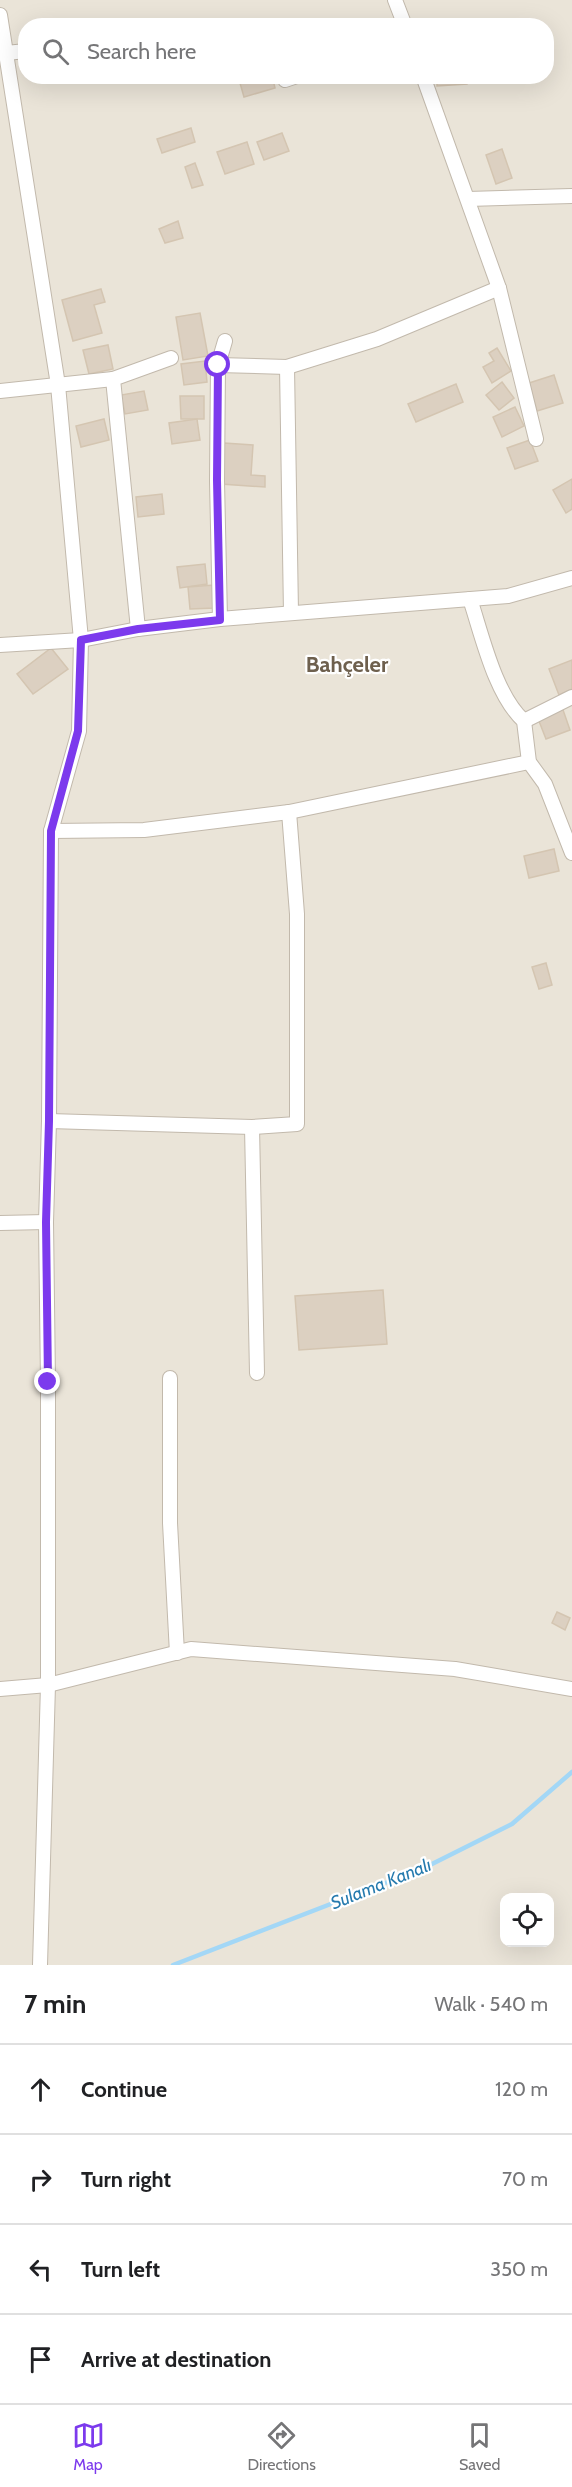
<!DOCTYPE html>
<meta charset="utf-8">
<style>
:root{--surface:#fff;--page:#f6f6f6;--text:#202124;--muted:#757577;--line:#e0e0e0;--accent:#7c3aed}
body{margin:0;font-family:Cabin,sans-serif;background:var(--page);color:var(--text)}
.controls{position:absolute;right:18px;bottom:18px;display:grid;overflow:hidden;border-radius:12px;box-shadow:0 6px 24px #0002}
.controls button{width:54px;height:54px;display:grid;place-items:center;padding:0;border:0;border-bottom:2px solid var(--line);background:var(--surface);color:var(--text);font:30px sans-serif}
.stop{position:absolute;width:18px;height:18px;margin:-14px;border:4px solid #7c3aed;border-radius:50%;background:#fff}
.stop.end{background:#7c3aed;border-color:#fff;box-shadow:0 2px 6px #0008}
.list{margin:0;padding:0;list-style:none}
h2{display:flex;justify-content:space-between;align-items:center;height:78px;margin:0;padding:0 24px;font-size:26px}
h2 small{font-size:20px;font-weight:400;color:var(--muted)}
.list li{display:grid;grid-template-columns:39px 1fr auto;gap:18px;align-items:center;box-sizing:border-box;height:90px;padding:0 24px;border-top:2px solid var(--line)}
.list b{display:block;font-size:22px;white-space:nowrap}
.list em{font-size:20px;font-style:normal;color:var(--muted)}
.icon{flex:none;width:33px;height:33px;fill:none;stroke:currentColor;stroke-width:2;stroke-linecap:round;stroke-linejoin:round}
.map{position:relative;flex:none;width:572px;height:1965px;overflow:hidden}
.search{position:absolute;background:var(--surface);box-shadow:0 6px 24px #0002;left:18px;right:18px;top:18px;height:66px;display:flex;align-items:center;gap:15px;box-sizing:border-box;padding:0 21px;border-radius:24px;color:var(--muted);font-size:22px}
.sheet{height:438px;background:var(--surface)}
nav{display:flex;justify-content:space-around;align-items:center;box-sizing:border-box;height:84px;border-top:2px solid var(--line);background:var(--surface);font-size:16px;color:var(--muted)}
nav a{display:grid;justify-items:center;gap:3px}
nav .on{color:var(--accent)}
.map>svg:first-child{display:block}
</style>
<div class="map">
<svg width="572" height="1965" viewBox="0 0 572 1965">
<rect width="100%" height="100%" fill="#f6f2ea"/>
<!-- residential -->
<path fill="#eae4d8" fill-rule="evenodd" d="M0,0H572V1965H0ZM26,26H546V76H26ZM504,1898H550V1942H504Z"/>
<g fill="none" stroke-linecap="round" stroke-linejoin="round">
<!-- stream -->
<polyline stroke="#a3d7f6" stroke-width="4.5" points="173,1965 424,1868 512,1824 572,1772"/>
</g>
<!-- building -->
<g fill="#dcd0c1" stroke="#d4c5b1" stroke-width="1.5">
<polygon points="238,76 272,76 275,88 244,97"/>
<polygon points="437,76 467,76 467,84 437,86"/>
<polygon points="191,128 195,142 162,153 157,139"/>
<polygon points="282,133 289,151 264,160 257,142"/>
<polygon points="247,142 254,164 225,174 217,152"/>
<polygon points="502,149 512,178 496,184 486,155"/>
<polygon points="195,163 203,185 192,188 185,167"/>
<polygon points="178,221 183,238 165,243 159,229"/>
<polygon points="101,289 105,302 94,305 102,333 73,341 62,300"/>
<polygon points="200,313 208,356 183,360 176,317"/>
<polygon points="108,345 113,369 89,374 83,350"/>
<polygon points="497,348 511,371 492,383 483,367 494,361 489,353"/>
<polygon points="205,361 207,382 184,385 181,364"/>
<polygon points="554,375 563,403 537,411 529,383"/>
<polygon points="502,382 514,398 499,410 486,395"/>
<polygon points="456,384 463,402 416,422 408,404"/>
<polygon points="144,391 148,410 125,414 121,395"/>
<polygon points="180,396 204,396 204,419 181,419"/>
<polygon points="515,407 524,426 502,437 493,417"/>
<polygon points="104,419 109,440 81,447 76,426"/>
<polygon points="197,419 200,440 172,444 169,423"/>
<polygon points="530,440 538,461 515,469 507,448"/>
<polygon points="224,443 253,445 251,475 265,476 265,487 221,484"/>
<polygon points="572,479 572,509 566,513 553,490"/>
<polygon points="162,494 164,514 138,517 136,497"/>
<polygon points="205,564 207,584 180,588 177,567"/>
<polygon points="214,585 215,608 190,609 188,587"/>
<polygon points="51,648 68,669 33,694 17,674"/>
<polygon points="572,660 572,689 559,695 549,669"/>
<polygon points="562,707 570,730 546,739 537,716"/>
<polygon points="554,849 559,871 529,878 524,856"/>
<polygon points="546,963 552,985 539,989 532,967"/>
<polygon points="383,1290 387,1344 299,1350 295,1296"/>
<polygon points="557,1612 570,1618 565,1630 552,1623"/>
</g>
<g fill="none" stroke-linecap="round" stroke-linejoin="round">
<!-- street casing -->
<g stroke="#c2b9ac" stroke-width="16">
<g id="street">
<polyline points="395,0 405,26"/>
<polyline points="0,15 58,385 81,640 79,731 51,831 49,1121 46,1222 48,1382 48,1685 40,1965"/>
<polyline points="6,53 26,51"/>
<polyline points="283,76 285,80 297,76"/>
<polyline points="423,76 499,288 536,439"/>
<polyline points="468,199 572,196"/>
<polyline points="218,365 287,367 377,339 499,288"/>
<polyline points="287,367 291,613"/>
<polyline points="0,391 113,379"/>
<path d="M470,599C482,635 495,695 524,721L529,762L545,784L572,853"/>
<polyline points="220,619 217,481 218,365 225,341"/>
<polyline points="138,629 113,379 171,358"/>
<polyline points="0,645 81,640 138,629 220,619 508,596 572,578"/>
<polyline points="524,721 572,697"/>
<polyline points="51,831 144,830 289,812 529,762"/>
<polyline points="49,1121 252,1127 297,1124 297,914 289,812"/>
<polyline points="252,1127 257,1373"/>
<polyline points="0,1223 46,1222"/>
<polyline points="170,1378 170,1523 177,1653"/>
<polyline points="0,1689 48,1685 191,1649 455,1669 572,1689"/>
</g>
</g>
<!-- street -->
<use href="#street" stroke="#fff" stroke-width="14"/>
</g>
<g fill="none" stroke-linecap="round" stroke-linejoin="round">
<!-- route -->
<polyline stroke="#7c3aed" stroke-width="8" points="48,1382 46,1222 49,1121 51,831 78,731 81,640 138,629 220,620 217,480 218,365"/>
</g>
<g text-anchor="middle" stroke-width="4.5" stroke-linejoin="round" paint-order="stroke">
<!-- water labels -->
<g font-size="18" font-style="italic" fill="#257aae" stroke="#fff">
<text transform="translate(381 1884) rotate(-22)" y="6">Sulama Kanalı</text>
</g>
<!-- district labels -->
<g font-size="22" font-weight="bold" fill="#6e604e" stroke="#fff">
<text x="347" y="672">Bahçeler</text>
</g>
</g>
</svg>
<div class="controls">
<button><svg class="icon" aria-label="locate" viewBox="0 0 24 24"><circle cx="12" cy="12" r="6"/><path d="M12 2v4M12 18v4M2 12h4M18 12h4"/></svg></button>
</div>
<div class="stop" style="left:218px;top:365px"></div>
<div class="stop end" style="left:48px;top:1382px"></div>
<div class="search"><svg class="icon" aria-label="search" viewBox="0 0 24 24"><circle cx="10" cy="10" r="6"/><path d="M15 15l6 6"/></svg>Search here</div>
</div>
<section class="sheet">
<h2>7 min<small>Walk · 540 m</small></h2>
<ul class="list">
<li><svg class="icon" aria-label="ahead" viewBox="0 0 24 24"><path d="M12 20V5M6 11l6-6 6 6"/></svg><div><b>Continue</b></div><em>120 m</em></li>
<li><svg class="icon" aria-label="right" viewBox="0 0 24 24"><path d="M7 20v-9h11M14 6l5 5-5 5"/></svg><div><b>Turn right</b></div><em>70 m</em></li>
<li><svg class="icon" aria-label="left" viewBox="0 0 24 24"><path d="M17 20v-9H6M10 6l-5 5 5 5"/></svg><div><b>Turn left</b></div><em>350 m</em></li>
<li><svg class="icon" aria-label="arrive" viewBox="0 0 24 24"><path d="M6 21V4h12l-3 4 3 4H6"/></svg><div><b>Arrive at destination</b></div></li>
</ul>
</section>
<nav>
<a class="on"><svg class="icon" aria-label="map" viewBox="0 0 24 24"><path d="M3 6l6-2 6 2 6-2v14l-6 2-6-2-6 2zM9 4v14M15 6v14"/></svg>Map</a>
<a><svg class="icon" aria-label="directions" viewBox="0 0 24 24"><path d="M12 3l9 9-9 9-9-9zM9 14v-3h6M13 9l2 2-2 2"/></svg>Directions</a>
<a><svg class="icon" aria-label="saved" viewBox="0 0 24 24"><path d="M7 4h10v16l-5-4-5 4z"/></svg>Saved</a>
</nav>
